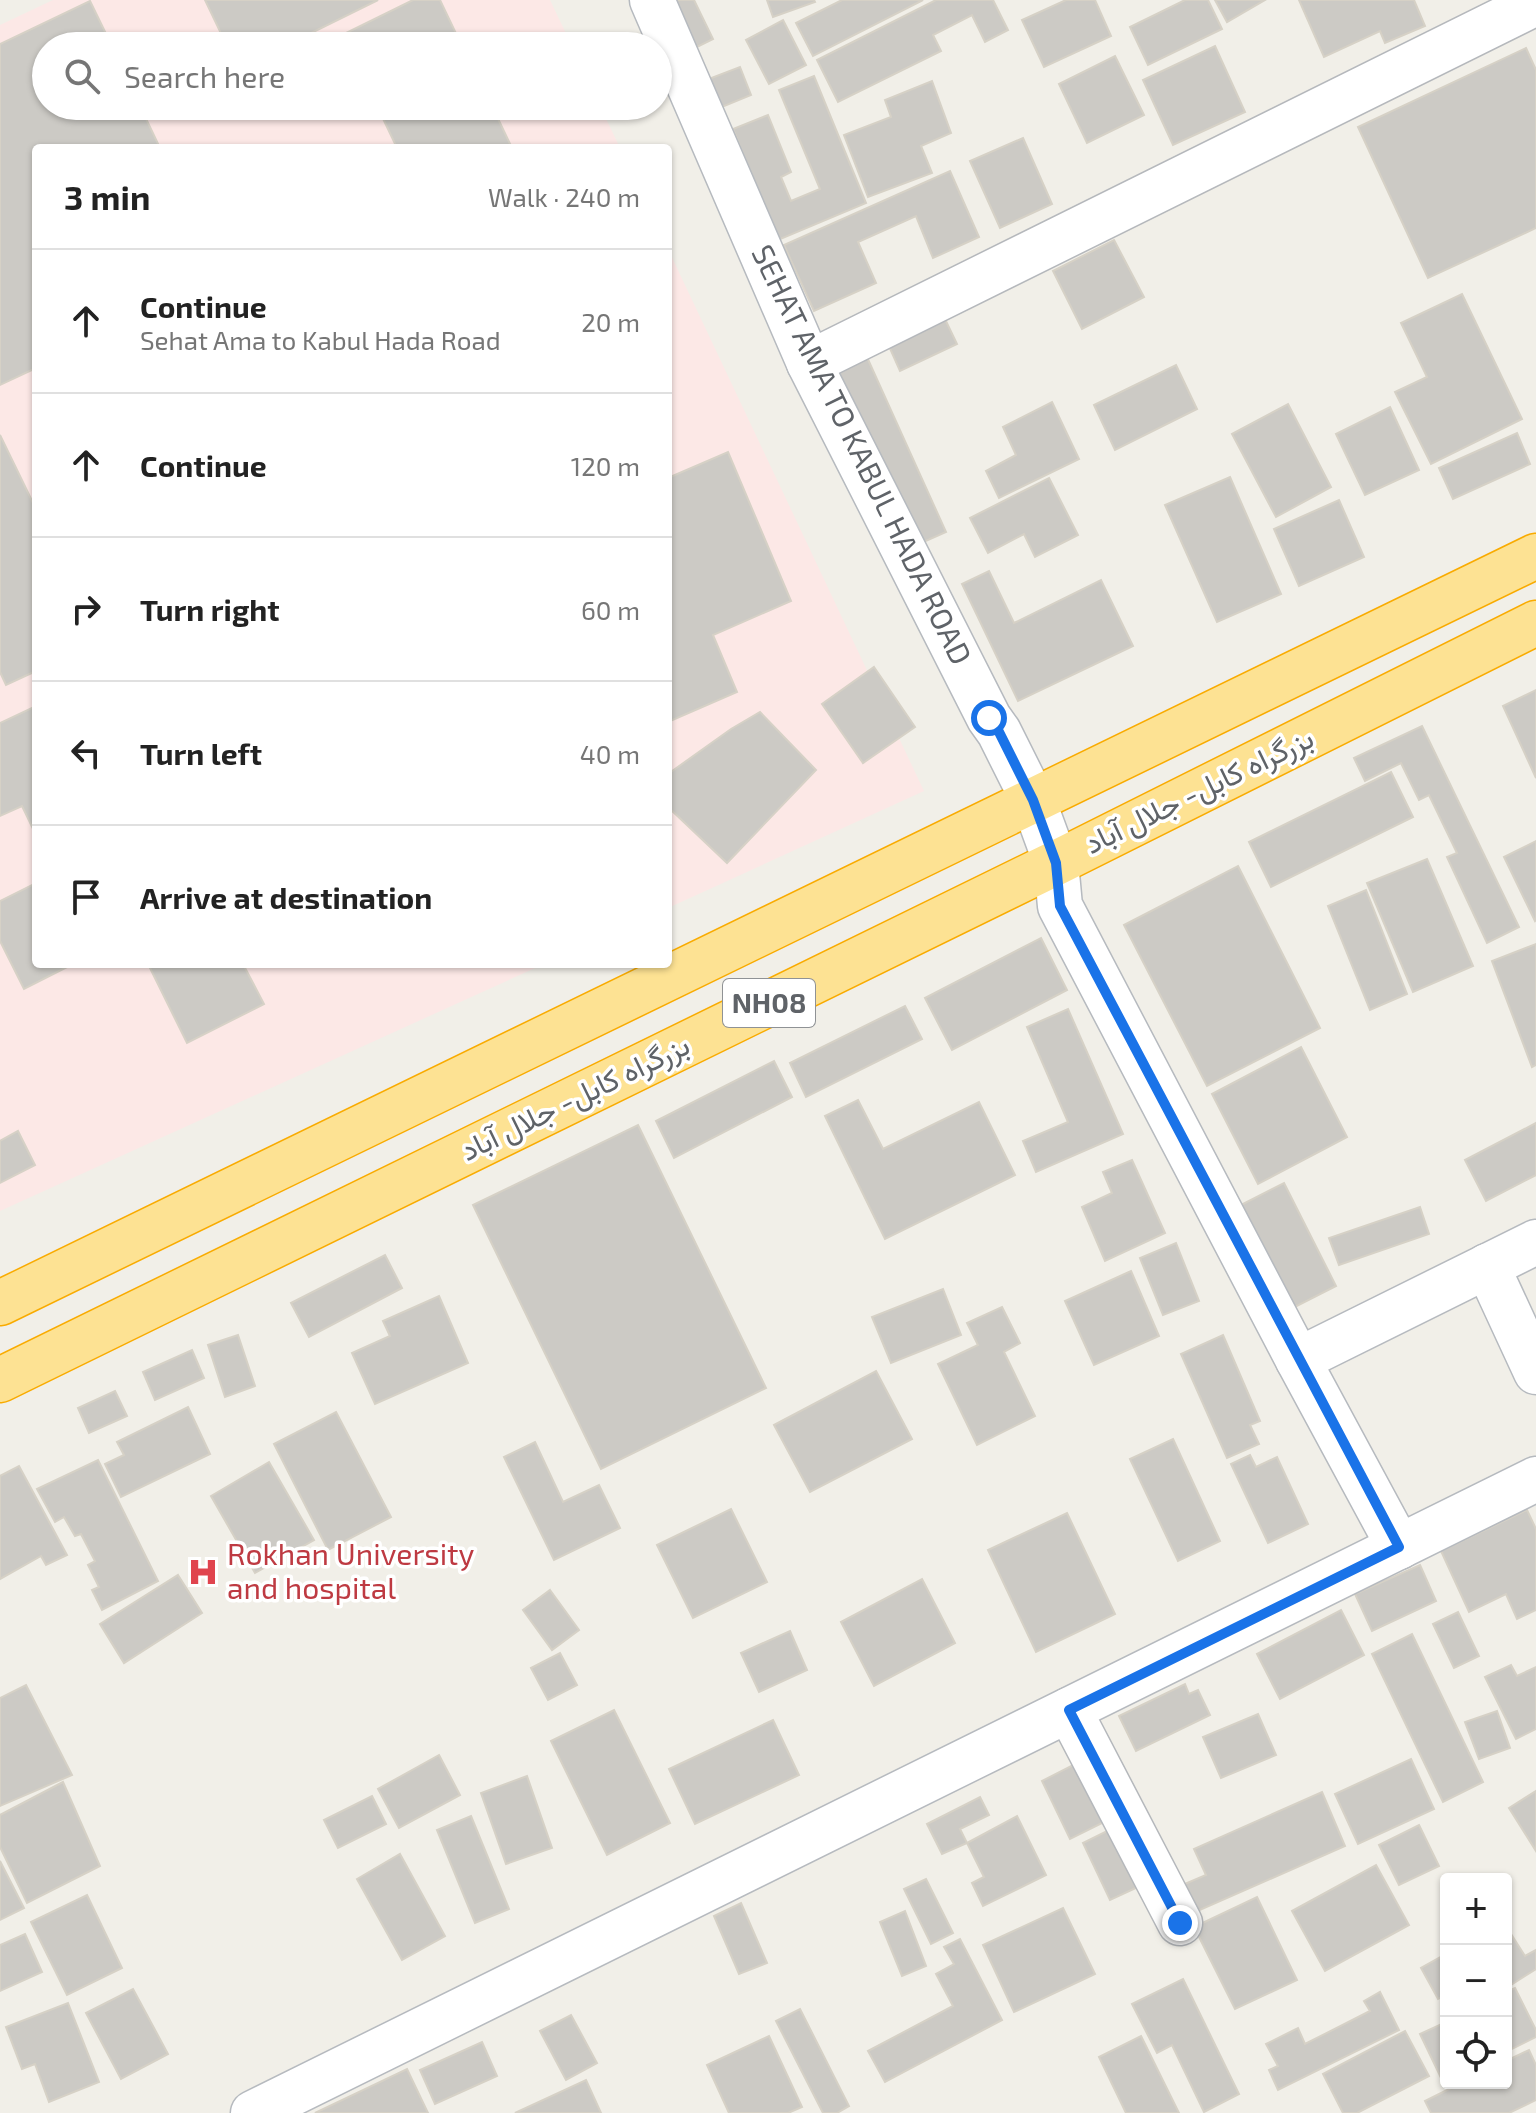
<!DOCTYPE html>
<meta charset="utf-8">
<style>
:root{--surface:#fff;--page:#f2f2f2;--text:#222;--muted:#767676;--line:#e0e0e0}
body{margin:0;font-family:"Exo 2",Vazirmatn,sans-serif;background:var(--page);color:var(--text)}
.controls{position:absolute;right:24px;bottom:24px;display:grid;overflow:hidden;border-radius:8px;box-shadow:0 2px 6px #0004}
.controls button{width:72px;height:72px;display:grid;place-items:center;padding:0;border:0;border-bottom:2px solid var(--line);background:var(--surface);color:var(--text);font:40px sans-serif}
.stop{position:absolute;width:24px;height:24px;margin:-18px;border:6px solid #1a73e8;border-radius:50%;background:#fff}
.stop.end{background:#1a73e8;border-color:#fff;box-shadow:0 2px 8px #0008}
.list{margin:0;padding:0;list-style:none}
h2{display:flex;justify-content:space-between;align-items:center;height:104px;margin:0;padding:0 32px;font-size:34px}
h2 small{font-size:26px;font-weight:400;color:var(--muted)}
.list li{display:grid;grid-template-columns:52px 1fr auto;gap:24px;align-items:center;box-sizing:border-box;height:144px;padding:0 32px;border-top:2px solid var(--line)}
.list b{display:block;font-size:30px;white-space:nowrap}
.list p{margin:0;font-size:26px;white-space:nowrap;color:var(--muted)}
.list em{font-size:26px;font-style:normal;color:var(--muted)}
.icon{flex:none;width:44px;height:44px;fill:none;stroke:currentColor;stroke-width:2;stroke-linecap:round;stroke-linejoin:round}
.map{position:relative;flex:none;width:1536px;height:2113px;overflow:hidden}
.search{position:absolute;background:var(--surface);box-shadow:0 2px 6px #0004;left:32px;top:32px;width:640px;height:88px;display:flex;align-items:center;gap:20px;box-sizing:border-box;padding:0 28px;border-radius:44px;color:var(--muted);font-size:30px}
.panel{position:absolute;background:var(--surface);box-shadow:0 2px 6px #0004;left:32px;top:144px;width:640px;height:824px;border-radius:8px}
.map>svg:first-child{display:block}
</style>
<div class="map">
<svg width="1536" height="2113" viewBox="0 0 1536 2113">
<rect width="100%" height="100%" fill="#f1efe8"/>
<!-- medical -->
<g fill="#fce8e6">
<polygon points="53,0 550,0 572,46 46,46 46,106 600,106 620,148 36,148 36,964 544,964 0,1211 0,25"/>
<polygon points="668,249 924,791 668,908"/>
</g>
<!-- building -->
<g fill="#cccac5" stroke="#d6d1c6" stroke-width="2">
<polygon points="205,0 378,0 285,46 227,46"/>
<polygon points="413,0 440,0 462,46 347,46 342,35"/>
<polygon points="660,0 694,0 713,39 687,52"/>
<polygon points="767,0 814,0 815,2 773,17"/>
<polygon points="842,0 923,0 813,56 796,23"/>
<polygon points="936,0 993,0 1008,30 985,42 972,15 933,35 941,51 838,102 817,60"/>
<polygon points="1066,0 1095,0 1111,36 1044,67 1022,20"/>
<polygon points="1185,0 1208,0 1222,29 1148,65 1130,27"/>
<polygon points="1215,0 1265,0 1227,22"/>
<polygon points="1299,0 1414,0 1425,26 1385,43 1380,31 1324,57"/>
<polygon points="90,1 112,46 46,46 46,106 140,106 160,148 36,148 36,368 0,385 0,44"/>
<polygon points="783,20 806,65 769,84 746,40"/>
<polygon points="1215,46 1245,112 1173,145 1143,80"/>
<polygon points="1526,48 1536,70 1536,228 1428,278 1358,127"/>
<polygon points="1115,56 1144,115 1087,143 1059,84"/>
<polygon points="740,67 751,95 717,109 706,80"/>
<polygon points="814,76 866,203 778,240 733,129 768,115 791,172 781,177 791,201 820,189 779,90"/>
<polygon points="932,81 951,133 921,146 932,173 868,197 844,135 891,117 885,100"/>
<polygon points="377,106 492,106 512,148 397,148"/>
<polygon points="1023,138 1052,204 1000,228 970,161"/>
<polygon points="950,171 979,237 933,258 916,216 858,242 876,283 814,311 784,245"/>
<polygon points="1114,240 1144,297 1082,329 1053,271"/>
<polygon points="1462,294 1522,419 1431,464 1395,392 1427,377 1401,323"/>
<polygon points="944,317 957,344 900,371 888,344"/>
<polygon points="866,355 946,532 910,548 830,371"/>
<polygon points="1176,365 1197,409 1115,450 1094,405"/>
<polygon points="1052,402 1079,459 999,498 986,471 1016,455 1003,427"/>
<polygon points="1288,404 1331,487 1276,517 1232,434"/>
<polygon points="1390,407 1419,470 1365,495 1336,434"/>
<polygon points="1517,433 1530,464 1453,499 1439,468"/>
<polygon points="0,435 36,509 36,671 6,685 0,672"/>
<polygon points="728,452 791,601 713,635 737,692 668,722 668,478"/>
<polygon points="1230,477 1281,594 1217,622 1165,505"/>
<polygon points="1049,478 1078,535 1035,557 1024,534 988,553 970,518"/>
<polygon points="1339,500 1364,557 1299,586 1274,529"/>
<polygon points="989,571 1014,623 1101,580 1133,646 1018,701 962,584"/>
<polygon points="874,667 915,727 863,763 822,704"/>
<polygon points="1536,690 1536,778 1503,706"/>
<polygon points="36,706 36,830 34,831 22,806 0,816 0,723"/>
<polygon points="760,712 816,770 727,863 668,807 668,774 731,729"/>
<polygon points="1422,726 1519,927 1487,943 1447,857 1457,853 1429,795 1419,800 1401,763 1365,781 1354,758"/>
<polygon points="1391,772 1413,817 1271,887 1249,842"/>
<polygon points="1536,841 1536,920 1535,921 1504,857"/>
<polygon points="1427,859 1473,966 1413,992 1367,883"/>
<polygon points="1238,866 1320,1028 1207,1086 1124,925"/>
<polygon points="36,883 36,964 73,964 24,989 0,941 0,901"/>
<polygon points="1366,890 1407,994 1370,1010 1328,906"/>
<polygon points="1041,938 1067,990 952,1050 925,998"/>
<polygon points="1536,944 1536,1065 1532,1067 1492,961"/>
<polygon points="148,964 243,964 264,1004 187,1043"/>
<polygon points="905,1006 922,1039 806,1097 790,1063"/>
<polygon points="1068,1009 1123,1134 1036,1172 1023,1141 1068,1122 1027,1027"/>
<polygon points="1301,1047 1347,1137 1258,1184 1212,1094"/>
<polygon points="774,1061 792,1097 674,1158 656,1121"/>
<polygon points="858,1100 883,1149 979,1102 1015,1175 885,1239 825,1116"/>
<polygon points="1536,1123 1536,1175 1486,1201 1465,1160"/>
<polygon points="638,1125 766,1388 601,1469 473,1205"/>
<polygon points="18,1131 35,1165 0,1183 0,1141"/>
<polygon points="1132,1160 1165,1233 1105,1261 1082,1207 1112,1193 1103,1172"/>
<polygon points="1284,1183 1336,1286 1293,1308 1241,1205"/>
<polygon points="1420,1207 1429,1234 1339,1265 1329,1238"/>
<polygon points="1176,1243 1199,1301 1163,1315 1140,1258"/>
<polygon points="385,1255 402,1288 309,1337 291,1303"/>
<polygon points="1131,1271 1159,1336 1094,1365 1065,1301"/>
<polygon points="943,1289 961,1335 891,1363 872,1317"/>
<polygon points="439,1296 468,1363 375,1404 352,1353 390,1336 383,1321"/>
<polygon points="1002,1307 1020,1343 1004,1352 1035,1416 977,1445 938,1364 978,1345 967,1323"/>
<polygon points="238,1335 255,1386 225,1397 208,1345"/>
<polygon points="1223,1335 1260,1421 1250,1425 1259,1444 1227,1458 1181,1354"/>
<polygon points="192,1350 204,1378 155,1400 143,1372"/>
<polygon points="876,1371 912,1439 810,1492 774,1425"/>
<polygon points="115,1391 127,1416 89,1433 78,1408"/>
<polygon points="188,1407 210,1454 121,1497 105,1464 124,1455 117,1442"/>
<polygon points="336,1412 391,1517 328,1550 274,1444"/>
<polygon points="1173,1439 1220,1541 1178,1561 1130,1459"/>
<polygon points="535,1442 563,1502 599,1485 620,1528 554,1560 504,1457"/>
<polygon points="1250,1455 1256,1467 1277,1457 1308,1524 1268,1543 1231,1464"/>
<polygon points="98,1460 158,1581 102,1610 92,1590 99,1587 88,1565 95,1561 81,1534 75,1536 64,1517 55,1522 37,1489"/>
<polygon points="269,1462 314,1540 255,1573 211,1496"/>
<polygon points="19,1466 67,1555 46,1565 41,1556 0,1579 0,1476"/>
<polygon points="731,1509 767,1582 693,1618 657,1545"/>
<polygon points="1527,1510 1536,1529 1536,1610 1517,1619 1506,1594 1469,1612 1441,1551"/>
<polygon points="1067,1513 1115,1614 1036,1652 988,1550"/>
<polygon points="1420,1565 1436,1601 1372,1631 1355,1594"/>
<polygon points="178,1575 202,1613 124,1663 100,1624"/>
<polygon points="922,1579 955,1643 874,1686 841,1622"/>
<polygon points="550,1590 579,1630 552,1650 523,1610"/>
<polygon points="1341,1610 1364,1655 1280,1699 1257,1654"/>
<polygon points="1458,1612 1479,1656 1454,1668 1433,1624"/>
<polygon points="790,1631 807,1670 759,1692 741,1653"/>
<polygon points="1412,1634 1483,1782 1443,1802 1372,1654"/>
<polygon points="560,1653 577,1685 548,1700 531,1668"/>
<polygon points="1511,1665 1517,1676 1536,1667 1536,1729 1516,1739 1485,1677"/>
<polygon points="1185,1684 1189,1694 1198,1690 1210,1715 1136,1751 1119,1716"/>
<polygon points="26,1685 72,1775 0,1806 0,1698"/>
<polygon points="614,1710 670,1823 607,1855 551,1741"/>
<polygon points="1497,1711 1510,1748 1479,1759 1465,1722"/>
<polygon points="1258,1714 1276,1755 1221,1778 1203,1737"/>
<polygon points="773,1720 799,1775 695,1824 669,1769"/>
<polygon points="439,1755 460,1795 399,1828 378,1789"/>
<polygon points="1411,1759 1434,1809 1358,1844 1335,1794"/>
<polygon points="1075,1764 1104,1822 1070,1839 1042,1781"/>
<polygon points="527,1776 552,1848 506,1864 481,1793"/>
<polygon points="63,1782 100,1866 27,1903 0,1847 0,1815"/>
<polygon points="1536,1791 1536,1851 1509,1808"/>
<polygon points="1322,1792 1345,1846 1193,1913 1180,1886 1206,1875 1194,1849"/>
<polygon points="372,1796 386,1824 338,1848 324,1820"/>
<polygon points="980,1797 989,1815 960,1829 967,1843 942,1854 927,1824"/>
<polygon points="471,1816 509,1909 475,1923 437,1830"/>
<polygon points="1017,1816 1046,1875 983,1906 972,1883 984,1877 967,1843"/>
<polygon points="1419,1825 1439,1866 1399,1885 1379,1845"/>
<polygon points="1111,1829 1138,1887 1110,1900 1083,1843"/>
<polygon points="400,1854 445,1936 402,1960 357,1879"/>
<polygon points="0,1861 24,1908 0,1920"/>
<polygon points="1376,1865 1409,1925 1325,1971 1292,1911"/>
<polygon points="926,1879 953,1933 931,1944 904,1889"/>
<polygon points="87,1895 122,1968 67,1995 31,1922"/>
<polygon points="1257,1897 1297,1980 1235,2009 1194,1927"/>
<polygon points="741,1903 767,1963 739,1974 714,1916"/>
<polygon points="1063,1908 1095,1974 1014,2012 983,1945"/>
<polygon points="905,1911 926,1966 902,1976 880,1922"/>
<polygon points="1506,1926 1525,1956 1536,1950 1536,1969 1511,1985 1506,1978"/>
<polygon points="25,1934 42,1972 0,1991 0,1945"/>
<polygon points="960,1939 1002,2020 885,2082 868,2051 953,2006 936,1974 954,1964 944,1947"/>
<polygon points="1446,1954 1446,1995 1438,1999 1421,1968"/>
<polygon points="1183,1979 1239,2094 1204,2112 1172,2045 1157,2053 1132,2004"/>
<polygon points="1515,1988 1536,2030 1536,2037 1506,2052 1506,1992"/>
<polygon points="133,1989 168,2054 121,2079 86,2013"/>
<polygon points="1380,1992 1399,2030 1278,2090 1269,2070 1278,2066 1266,2044 1298,2028 1305,2044 1370,2011 1364,2001"/>
<polygon points="68,2003 99,2082 49,2102 35,2064 22,2069 6,2027"/>
<polygon points="800,2009 849,2106 837,2113 823,2113 776,2021"/>
<polygon points="571,2015 597,2063 566,2080 540,2031"/>
<polygon points="1446,2022 1446,2081 1443,2082 1420,2034"/>
<polygon points="1405,2031 1429,2076 1357,2113 1343,2113 1323,2074"/>
<polygon points="769,2036 802,2107 788,2113 729,2113 707,2065"/>
<polygon points="1141,2036 1179,2113 1126,2113 1099,2057"/>
<polygon points="482,2042 497,2076 435,2104 420,2070"/>
<polygon points="1529,2050 1536,2065 1536,2100 1509,2113 1431,2113 1425,2101 1461,2083 1506,2083 1506,2061"/>
<polygon points="407,2069 428,2113 315,2113"/>
<polygon points="586,2080 601,2113 515,2113"/>
</g>
<g fill="none" stroke-linecap="round" stroke-linejoin="round">
<!-- street casing -->
<g stroke="#b5b8bc" stroke-width="47">
<g id="street">
<polyline points="809,363 1536,3"/>
<polyline points="1069,1710 1180,1923"/>
</g>
</g>
<!-- secondary casing -->
<g stroke="#b6babf" stroke-width="47">
<g id="secondary">
<polyline points="652,0 809,363 989,718 999,732 1033,800 1056,863 1060,906 1298,1360 1399,1547"/>
<polyline points="1487,1266 1536,1372"/>
<polyline points="1298,1360 1536,1242"/>
<polyline points="253,2113 1536,1479"/>
</g>
</g>
<!-- highway casing -->
<g stroke="#f9ab00" stroke-width="47">
<g id="highway">
<polyline points="0,1303 1536,556"/>
<polyline points="0,1380 1056,863 1536,623"/>
</g>
</g>
<!-- street -->
<use href="#street" stroke="#fff" stroke-width="44"/>
<!-- secondary -->
<use href="#secondary" stroke="#fff" stroke-width="44"/>
<!-- highway -->
<use href="#highway" stroke="#fde293" stroke-width="44"/>
</g>
<g fill="none" stroke-linecap="round" stroke-linejoin="round">
<!-- route -->
<polyline stroke="#1a73e8" stroke-width="10" points="989,718 999,732 1033,800 1056,863 1060,906 1399,1547 1069,1710 1180,1923"/>
</g>
<!-- icons -->
<defs>
<g id="hospital-bare" transform="scale(2.4)"><path d="M-5-5h3v3.5h4V-5h3V5h-3V1.5h-4V5h-3Z" fill="#e0444e" stroke="#fff" stroke-width="2.5" paint-order="stroke"/></g>
</defs>
<g fill-rule="evenodd">
<use href="#hospital-bare" x="203" y="1572"/>
</g>
<g text-anchor="middle" stroke-width="7" stroke-linejoin="round" paint-order="stroke">
<!-- shield labels -->
<rect fill="#fff" stroke="#8f9295" stroke-width="2" x="723" y="979" width="92" height="48" rx="6"/>
<g font-size="28" font-weight="bold" fill="#5f6368">
<text x="769" y="1013">NH08</text>
</g>
<!-- street labels -->
<g font-size="30" fill="#5f6368" stroke="#fff">
<text transform="translate(861 455) rotate(64)" y="10">SEHAT AMA TO KABUL HADA ROAD</text>
<text transform="translate(1199 791) rotate(-26)" y="10">بزرگراه کابل- جلال آباد</text>
<text transform="translate(575 1098) rotate(-26)" y="10">بزرگراه کابل- جلال آباد</text>
</g>
<!-- health labels -->
<g font-size="30" fill="#be3a42" stroke="#fff" text-anchor="start">
<text x="227" y="1565">Rokhan University<tspan x="227" dy="34">and hospital</tspan></text>
</g>
</g>
</svg>
<div class="controls">
<button>+</button>
<button>−</button>
<button><svg class="icon" aria-label="locate" viewBox="0 0 24 24"><circle cx="12" cy="12" r="6"/><path d="M12 2v4M12 18v4M2 12h4M18 12h4"/></svg></button>
</div>
<div class="stop" style="left:989px;top:718px"></div>
<div class="stop end" style="left:1180px;top:1923px"></div>
<div class="search"><svg class="icon" aria-label="search" viewBox="0 0 24 24"><circle cx="10" cy="10" r="6"/><path d="M15 15l6 6"/></svg>Search here</div>
<section class="panel">
<h2>3 min<small>Walk · 240 m</small></h2>
<ul class="list">
<li><svg class="icon" aria-label="ahead" viewBox="0 0 24 24"><path d="M12 20V5M6 11l6-6 6 6"/></svg><div><b>Continue</b><p>Sehat Ama to Kabul Hada Road</p></div><em>20 m</em></li>
<li><svg class="icon" aria-label="ahead" viewBox="0 0 24 24"><path d="M12 20V5M6 11l6-6 6 6"/></svg><div><b>Continue</b></div><em>120 m</em></li>
<li><svg class="icon" aria-label="right" viewBox="0 0 24 24"><path d="M7 20v-9h11M14 6l5 5-5 5"/></svg><div><b>Turn right</b></div><em>60 m</em></li>
<li><svg class="icon" aria-label="left" viewBox="0 0 24 24"><path d="M17 20v-9H6M10 6l-5 5 5 5"/></svg><div><b>Turn left</b></div><em>40 m</em></li>
<li><svg class="icon" aria-label="arrive" viewBox="0 0 24 24"><path d="M6 21V4h12l-3 4 3 4H6"/></svg><div><b>Arrive at destination</b></div></li>
</ul>
</section>
</div>
